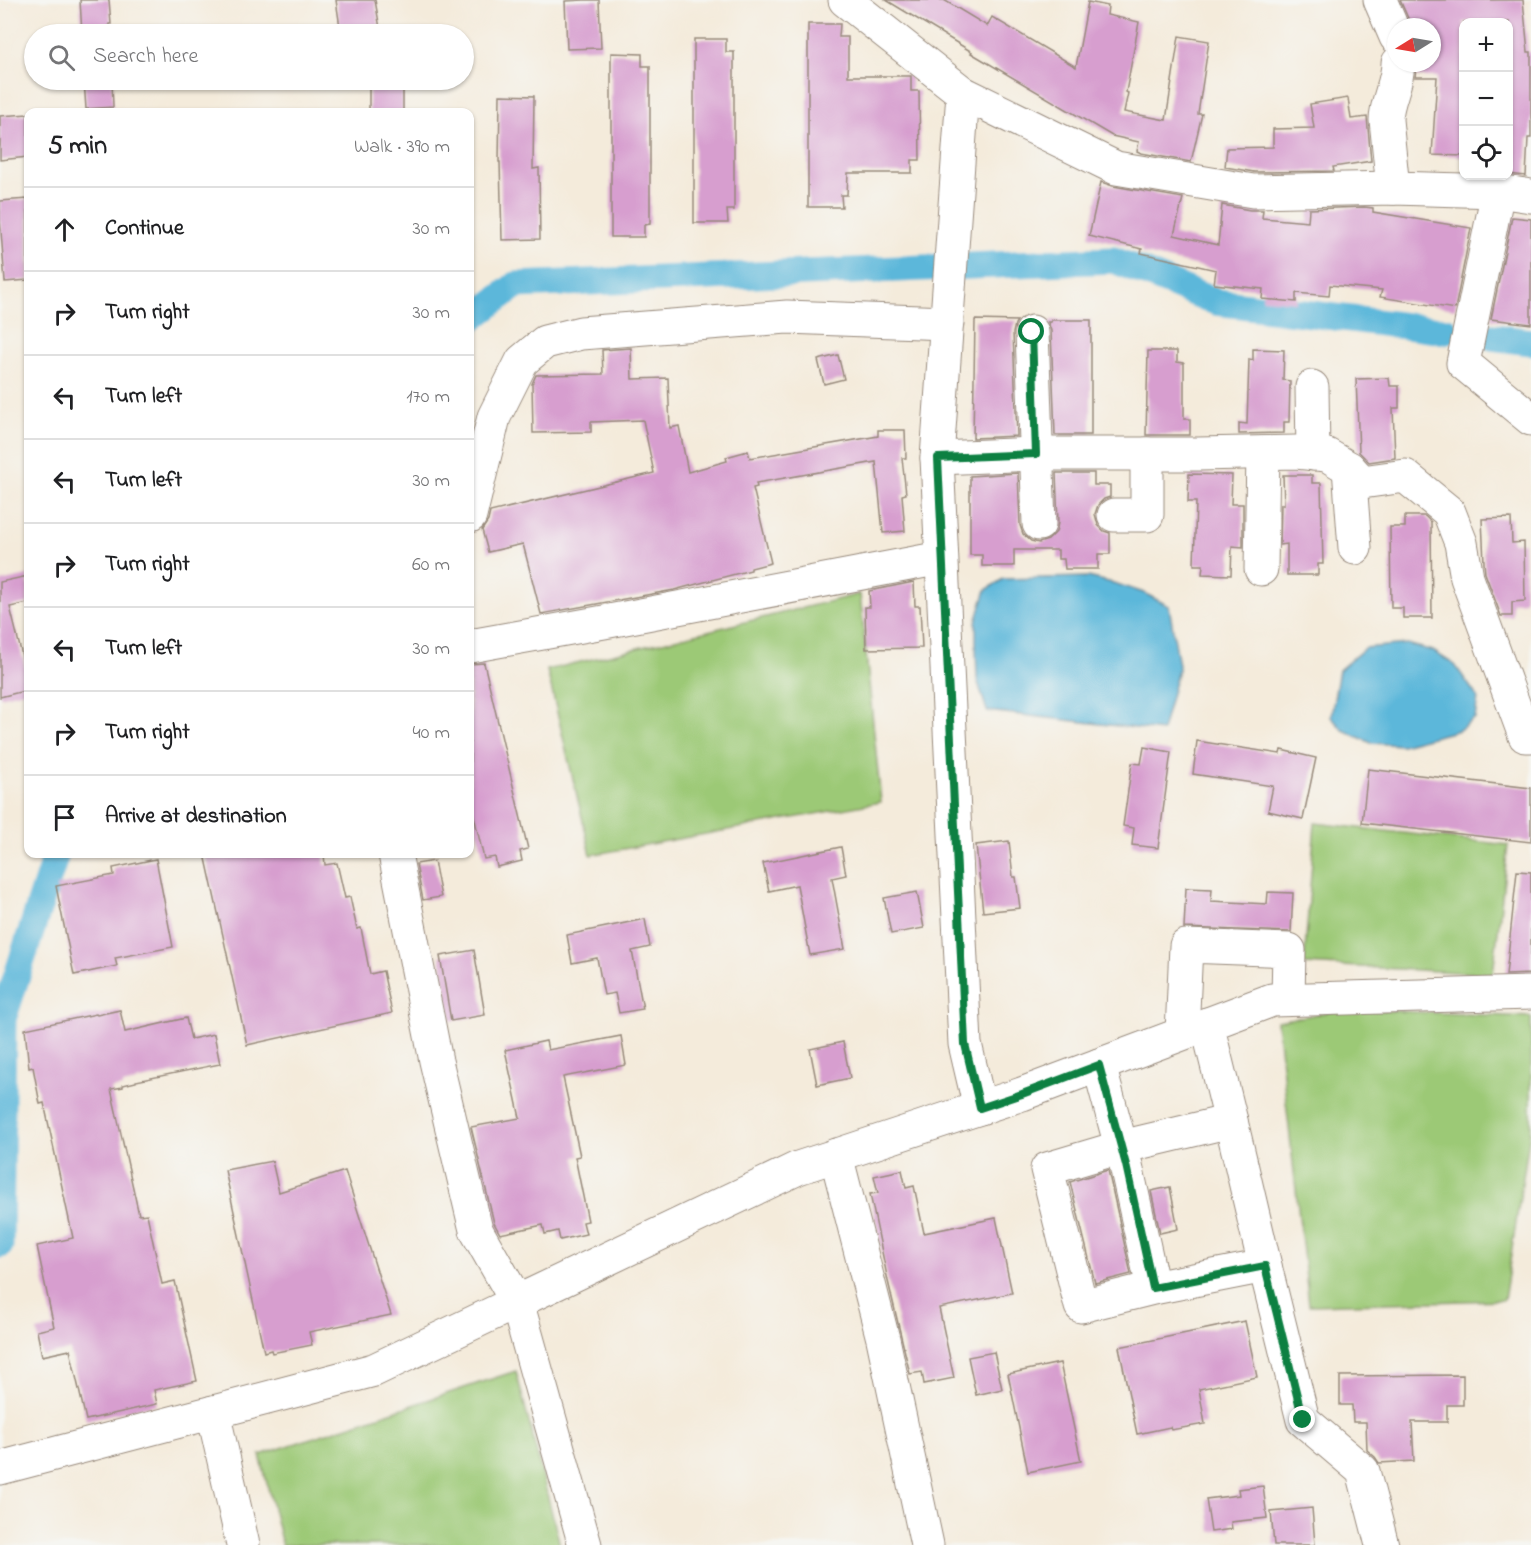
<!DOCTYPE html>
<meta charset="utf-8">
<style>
:root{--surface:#fff;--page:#f6f6f6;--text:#202124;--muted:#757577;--line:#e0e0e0}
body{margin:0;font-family:"Indie Flower",sans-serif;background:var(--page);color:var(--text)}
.controls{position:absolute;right:18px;top:18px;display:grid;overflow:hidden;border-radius:12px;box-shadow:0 2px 4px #0004}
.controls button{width:54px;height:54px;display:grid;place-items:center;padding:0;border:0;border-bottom:2px solid var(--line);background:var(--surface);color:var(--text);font:30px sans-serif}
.compass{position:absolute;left:1387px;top:18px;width:54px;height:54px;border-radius:50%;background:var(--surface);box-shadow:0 2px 4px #0004;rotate:259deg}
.stop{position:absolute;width:18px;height:18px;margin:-14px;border:4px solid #0b8043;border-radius:50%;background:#fff}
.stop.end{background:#0b8043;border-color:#fff;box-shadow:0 2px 6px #0008}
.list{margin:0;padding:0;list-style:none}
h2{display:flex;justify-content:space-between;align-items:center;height:78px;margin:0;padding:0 24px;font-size:26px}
h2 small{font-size:20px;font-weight:400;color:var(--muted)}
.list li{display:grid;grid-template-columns:39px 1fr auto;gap:18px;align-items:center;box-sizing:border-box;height:84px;padding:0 24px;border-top:2px solid var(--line)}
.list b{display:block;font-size:22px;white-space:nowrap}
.list em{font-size:20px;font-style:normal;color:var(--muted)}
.icon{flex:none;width:33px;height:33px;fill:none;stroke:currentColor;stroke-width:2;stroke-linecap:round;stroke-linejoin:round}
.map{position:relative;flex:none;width:1531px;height:1545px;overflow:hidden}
.search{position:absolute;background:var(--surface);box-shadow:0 2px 4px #0004;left:24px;top:24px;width:450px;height:66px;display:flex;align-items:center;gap:15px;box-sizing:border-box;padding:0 21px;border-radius:33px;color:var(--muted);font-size:22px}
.panel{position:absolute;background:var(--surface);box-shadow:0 2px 4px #0004;left:24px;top:108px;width:450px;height:750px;border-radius:12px}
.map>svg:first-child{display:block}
</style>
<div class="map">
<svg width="1531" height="1545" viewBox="0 0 1531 1545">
<rect width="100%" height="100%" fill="#f6f6f2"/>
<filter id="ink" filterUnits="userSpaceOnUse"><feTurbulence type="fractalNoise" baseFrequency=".0167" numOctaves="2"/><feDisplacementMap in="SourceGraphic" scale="12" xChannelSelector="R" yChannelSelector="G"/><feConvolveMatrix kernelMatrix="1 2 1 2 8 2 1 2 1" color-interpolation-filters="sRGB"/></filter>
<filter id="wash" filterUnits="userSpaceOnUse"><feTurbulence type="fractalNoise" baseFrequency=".008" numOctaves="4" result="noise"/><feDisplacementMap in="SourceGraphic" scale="24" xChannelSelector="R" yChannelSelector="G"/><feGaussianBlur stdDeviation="1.35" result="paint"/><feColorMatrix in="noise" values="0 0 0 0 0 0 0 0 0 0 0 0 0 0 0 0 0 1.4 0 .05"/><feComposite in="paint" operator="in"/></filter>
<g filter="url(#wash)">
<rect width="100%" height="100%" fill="#f4ebdb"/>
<!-- green -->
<g fill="#9cc976" stroke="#6c7a4a" stroke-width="1.5">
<polygon points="860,594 881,802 591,855 547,670"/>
<polygon points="1315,823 1508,845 1493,974 1304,964"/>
<polygon points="1347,1009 1531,1017 1531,1126 1504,1300 1309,1305 1277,1021"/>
<polygon points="516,1371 560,1545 282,1545 260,1455"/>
</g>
<!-- water -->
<g fill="#5cb7da" stroke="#4c707c" stroke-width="1.5">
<polygon points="1088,577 1117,584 1144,593 1169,606 1179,666 1162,731 987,711 977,679 976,649 976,622 986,590 1003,579"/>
<polygon points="1407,644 1433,651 1455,665 1478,698 1475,718 1459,730 1402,745 1371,743 1343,730 1331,717 1339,670 1365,648"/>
</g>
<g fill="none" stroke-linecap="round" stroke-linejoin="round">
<!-- canal -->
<g stroke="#5cb7da" stroke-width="27">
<polyline points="470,320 516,285 1114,260 1216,302 1446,331"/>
<polyline points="1492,337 1531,342"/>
<polyline points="0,1245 3,1019 56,854"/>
</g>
</g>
<g id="blocks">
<!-- building -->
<g fill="#d79ecf">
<polygon points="80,0 109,0 111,24 109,24 109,34 82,34"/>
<polygon points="336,0 375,0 381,34 341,34"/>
<polygon points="584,0 599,0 601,48 567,49 565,1"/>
<polygon points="886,0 944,0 987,26 992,17 1076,67 1088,2 1108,6 1107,15 1139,22 1126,92 1128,93 1124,112 1166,120 1179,36 1209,41 1198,114 1202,114 1191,162 1141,153 1137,151 1139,142 1112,136 971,53 972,52"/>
<polygon points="1400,0 1523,0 1528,52 1531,52 1531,138 1528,138 1526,176 1509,174 1509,22 1464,22 1464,156 1432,155 1437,77 1415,77 1417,63 1432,63 1432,27 1412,27"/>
<polygon points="808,24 840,24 839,37 848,37 848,76 911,76 911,91 919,91 920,160 912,160 912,173 848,173 847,195 841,195 842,207 808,207"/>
<polygon points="694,39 726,39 726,52 734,52 734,210 727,210 728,223 694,223"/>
<polygon points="611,53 642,54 642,66 650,66 650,224 644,225 644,237 611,237"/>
<polygon points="84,80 112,80 113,107 86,109"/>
<rect x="369" y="80" width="34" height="32"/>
<polygon points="500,95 534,96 533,169 539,168 540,239 502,240 500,162 499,162"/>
<polygon points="1348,98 1351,119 1367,117 1371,161 1333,167 1334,171 1254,172 1225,167 1227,148 1273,147 1273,129 1314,128 1310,104"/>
<polygon points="28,114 28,157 0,160 0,116"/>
<polygon points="1101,182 1113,186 1183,198 1174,235 1218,245 1222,205 1250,210 1263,210 1262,218 1308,222 1309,209 1364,207 1373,208 1373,212 1471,228 1455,309 1380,297 1382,290 1330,285 1329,296 1296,293 1296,302 1262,299 1263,289 1214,284 1216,270 1141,253 1142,249 1089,236"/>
<polygon points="28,199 28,280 5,282 0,219 0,201"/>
<polygon points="1512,217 1531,219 1531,324 1491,319"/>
<polygon points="975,320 1017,321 1015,324 1013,333 1017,436 973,438"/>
<polygon points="1051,320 1091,320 1091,435 1055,435 1051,331 1048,322 1051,322"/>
<polygon points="631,348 632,379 668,378 670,428 679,426 688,472 727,461 726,457 748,451 750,458 878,436 878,430 905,430 906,458 902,458 906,494 902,495 905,531 883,533 876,462 756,483 757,487 753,488 771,563 751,568 751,570 674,590 541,614 523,544 488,552 482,530 488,521 490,512 654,473 643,420 591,422 591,432 533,433 532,384 536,375 603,374 602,350"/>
<polygon points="1253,349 1284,350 1283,380 1290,381 1289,422 1284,422 1284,433 1239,434 1239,423 1247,424 1249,359 1253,360"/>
<polygon points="1148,351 1177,351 1177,362 1184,363 1184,419 1190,419 1190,435 1146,435"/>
<polygon points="838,355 844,379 824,384 818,360"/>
<polygon points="1389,378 1390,386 1399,386 1399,408 1393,408 1395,458 1369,462 1359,452 1356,379"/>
<polygon points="1018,473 1020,525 1023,534 1031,541 1039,543 1048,540 1056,532 1058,523 1056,473 1094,473 1094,485 1110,485 1110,497 1104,499 1098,505 1095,514 1098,525 1104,531 1110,533 1110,554 1098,554 1098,569 1065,569 1064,559 1058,559 1058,550 1014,550 1014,566 982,566 982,555 970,555 970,476"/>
<polygon points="1189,474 1232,475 1231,504 1243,504 1243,547 1232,546 1231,575 1202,574 1203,565 1194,565 1196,502 1188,502"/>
<polygon points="1283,475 1312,475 1312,483 1321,483 1323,564 1318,564 1318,575 1287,575 1287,544 1280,545 1281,504 1284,504"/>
<polygon points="1405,516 1425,516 1431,522 1432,618 1403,618 1403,608 1391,608 1390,527 1405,527"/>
<polygon points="1511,518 1512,543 1524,542 1525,601 1512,602 1512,616 1501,616 1485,573 1484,563 1482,519"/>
<polygon points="28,576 28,603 10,607 28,680 28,690 0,697 0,582"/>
<polygon points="914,582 915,606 920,606 922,648 866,649 865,607 870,607 869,591"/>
<polygon points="484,663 528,849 520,851 522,861 497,867 495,857 484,859 470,799 470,664"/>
<polygon points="1197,741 1280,754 1281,750 1316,758 1303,819 1268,811 1273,786 1193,774"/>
<polygon points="1144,747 1171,752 1158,848 1132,845 1134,828 1123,826 1132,763 1141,764"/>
<polygon points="1368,769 1531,788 1531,842 1362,823"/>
<polygon points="1009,841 1013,877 1016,877 1020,908 983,912 976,845"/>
<polygon points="841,847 846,875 832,878 845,949 810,955 797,885 769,891 763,863"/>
<polygon points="205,854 324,854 325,865 337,863 345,898 350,897 357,929 361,928 370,974 383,971 392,1013 247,1045"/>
<polygon points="156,859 173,947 115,958 117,966 74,975 56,886 114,875 113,868"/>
<polygon points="434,861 441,897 423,900 416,864"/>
<polygon points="1517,871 1531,872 1531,974 1506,975"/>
<polygon points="1186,888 1212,889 1211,901 1267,904 1268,892 1293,893 1291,932 1184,928"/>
<polygon points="917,892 924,928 891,934 884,898"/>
<polygon points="645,919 650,947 632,951 643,1009 619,1013 615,993 604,995 597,958 572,963 567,935"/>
<polygon points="474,950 485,1015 451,1021 440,956"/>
<polygon points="120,1010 125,1032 186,1018 191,1039 214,1034 220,1064 136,1081 136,1082 123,1085 123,1087 111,1089 139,1215 147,1214 162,1284 175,1281 197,1381 154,1390 157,1404 86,1420 70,1350 42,1356 37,1331 54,1327 37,1246 73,1238 44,1103 40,1104 33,1067 29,1068 25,1029 96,1014 97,1015"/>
<polygon points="621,1036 626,1065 563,1077 580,1156 575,1157 588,1221 583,1222 586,1234 560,1240 558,1231 545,1234 543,1225 500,1234 494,1223 471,1127 520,1118 505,1050 546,1041 548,1050"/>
<polygon points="843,1042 850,1078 817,1085 810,1049"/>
<polygon points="272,1161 279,1192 345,1171 391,1315 309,1332 312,1345 272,1353 271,1350 264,1352 225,1170"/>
<polygon points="902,1170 906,1188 914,1186 924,1233 996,1218 1012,1293 939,1308 954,1378 924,1384 922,1372 910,1374 888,1281 870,1194 878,1193 874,1176"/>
<polygon points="1108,1170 1131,1274 1095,1283 1070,1182"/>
<polygon points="1170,1187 1178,1229 1160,1233 1151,1191"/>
<polygon points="1245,1321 1257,1377 1199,1389 1205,1424 1171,1430 1170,1427 1137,1434 1119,1347"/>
<polygon points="994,1352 1002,1389 976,1395 968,1357"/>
<polygon points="1060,1363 1081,1461 1028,1472 1008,1374"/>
<polygon points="1463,1375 1463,1405 1447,1405 1447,1422 1412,1422 1414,1461 1379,1463 1375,1457 1367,1450 1366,1422 1353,1422 1352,1405 1340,1405 1340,1376"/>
<polygon points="1263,1486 1267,1518 1231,1522 1232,1529 1211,1532 1206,1499 1239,1495 1238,1489"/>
<polygon points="1312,1508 1315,1545 1274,1545 1271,1512"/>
</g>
</g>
</g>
<g filter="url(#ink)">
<use href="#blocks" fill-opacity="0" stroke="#988a7c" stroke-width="1.5"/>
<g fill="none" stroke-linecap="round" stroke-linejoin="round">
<!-- minor casing -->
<g stroke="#988a7c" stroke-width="35">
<g id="minor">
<polyline points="845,0 963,93 1116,168 1253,191 1393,188 1498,191 1531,196"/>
<polyline points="1380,0 1396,37"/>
<polyline points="963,93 937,458 965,1044 980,1108"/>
<path d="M1393,188L1386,120C1386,101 1398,83 1398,63"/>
<polyline points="1498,191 1463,363 1531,419"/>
<polyline points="1032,332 1039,524"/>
<polyline points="1312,387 1313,454"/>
<polyline points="937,458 1036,454 1198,454 1296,452 1327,455 1349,468 1362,482 1405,476 1449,512 1461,543 1467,578 1525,736 1531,736"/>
<polyline points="1349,468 1355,548"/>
<polyline points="1114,515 1147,515 1147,454"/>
<polyline points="470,516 494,417 522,361 545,342 581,333 787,317 947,323"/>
<polyline points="1261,569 1263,453"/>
<polyline points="470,646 604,622 941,558"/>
<polyline points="395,854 436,1061 476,1230 517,1302 585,1545"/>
<polyline points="1207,1024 1231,1121"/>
<polyline points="1182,1033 1186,946 1289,950 1288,999"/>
<polyline points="1099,1065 1126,1165 1153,1288 1081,1306 1047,1169 1121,1147 1231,1121 1265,1266 1153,1288"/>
<polyline points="836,1155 883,1339 927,1545"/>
<polyline points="1265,1266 1303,1420 1363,1471 1382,1545"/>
<polyline points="213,1412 243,1545"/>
<polyline points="0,1468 374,1370 798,1168 1022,1094 1272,1000 1531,993"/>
</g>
</g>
<!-- minor -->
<use href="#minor" stroke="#fff" stroke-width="33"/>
</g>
</g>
<g fill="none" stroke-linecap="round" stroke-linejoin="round" filter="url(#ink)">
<!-- route -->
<polyline stroke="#0b8043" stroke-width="8" points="1032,332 1036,454 938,458 965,1044 980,1108 1022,1094 1099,1065 1126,1165 1153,1288 1265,1266 1303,1420"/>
</g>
</svg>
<div class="controls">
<button>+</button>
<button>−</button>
<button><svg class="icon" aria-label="locate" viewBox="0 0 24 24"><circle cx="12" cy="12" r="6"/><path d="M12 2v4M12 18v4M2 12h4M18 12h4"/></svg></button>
</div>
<svg class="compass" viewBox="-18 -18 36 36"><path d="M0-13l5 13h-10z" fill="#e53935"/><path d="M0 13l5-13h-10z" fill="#757577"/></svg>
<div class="stop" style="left:1032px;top:332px"></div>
<div class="stop end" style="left:1303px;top:1420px"></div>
<div class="search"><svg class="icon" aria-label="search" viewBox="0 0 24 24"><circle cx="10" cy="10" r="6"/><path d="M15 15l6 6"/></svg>Search here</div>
<section class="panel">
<h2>5 min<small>Walk · 390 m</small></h2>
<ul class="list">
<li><svg class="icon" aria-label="ahead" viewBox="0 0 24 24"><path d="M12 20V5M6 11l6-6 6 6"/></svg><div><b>Continue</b></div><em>30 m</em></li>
<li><svg class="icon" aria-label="right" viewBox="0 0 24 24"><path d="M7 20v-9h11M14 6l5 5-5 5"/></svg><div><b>Turn right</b></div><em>30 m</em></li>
<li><svg class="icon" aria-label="left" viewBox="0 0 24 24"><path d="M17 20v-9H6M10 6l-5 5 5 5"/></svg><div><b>Turn left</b></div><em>170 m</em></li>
<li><svg class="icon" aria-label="left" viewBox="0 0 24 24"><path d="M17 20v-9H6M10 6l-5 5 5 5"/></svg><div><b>Turn left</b></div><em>30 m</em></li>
<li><svg class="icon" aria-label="right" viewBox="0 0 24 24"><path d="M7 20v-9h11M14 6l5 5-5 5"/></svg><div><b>Turn right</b></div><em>60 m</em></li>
<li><svg class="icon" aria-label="left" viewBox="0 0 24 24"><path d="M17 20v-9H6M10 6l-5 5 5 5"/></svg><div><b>Turn left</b></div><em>30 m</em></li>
<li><svg class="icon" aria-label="right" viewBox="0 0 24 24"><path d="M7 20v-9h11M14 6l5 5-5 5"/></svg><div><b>Turn right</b></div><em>40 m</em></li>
<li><svg class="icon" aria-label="arrive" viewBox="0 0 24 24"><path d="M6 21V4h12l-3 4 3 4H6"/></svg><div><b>Arrive at destination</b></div></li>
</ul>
</section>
</div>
